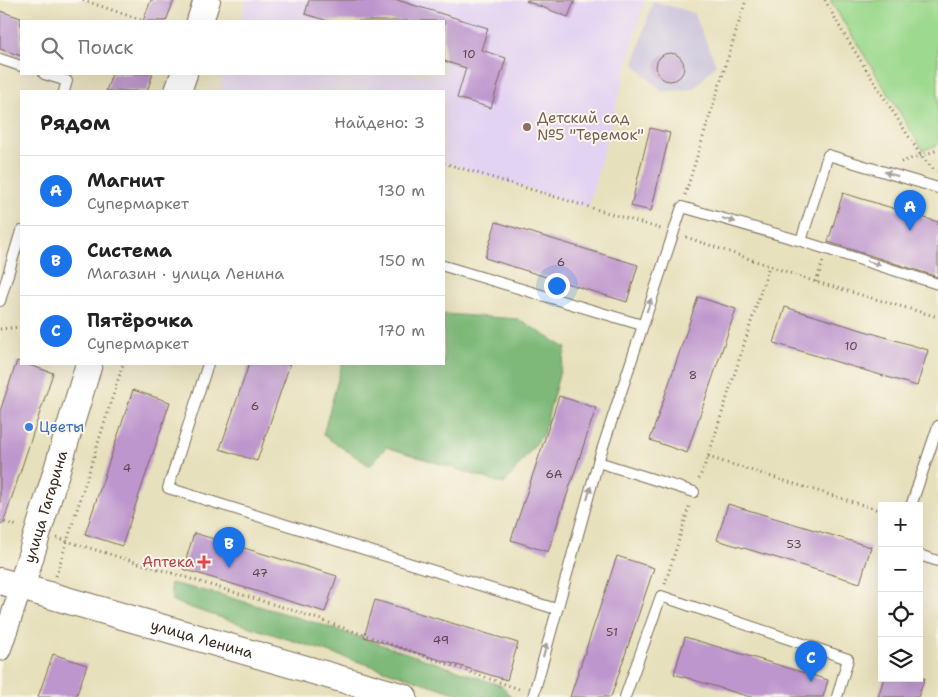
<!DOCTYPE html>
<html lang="ru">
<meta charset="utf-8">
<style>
:root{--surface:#fff;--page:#f2f2f2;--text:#222;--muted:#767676;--line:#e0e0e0;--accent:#1a73e8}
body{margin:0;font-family:"Shantell Sans",sans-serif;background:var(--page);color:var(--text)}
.controls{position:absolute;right:15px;bottom:15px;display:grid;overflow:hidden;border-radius:0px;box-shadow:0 5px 20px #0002}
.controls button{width:45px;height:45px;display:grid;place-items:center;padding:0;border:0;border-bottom:1px solid var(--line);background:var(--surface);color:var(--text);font:25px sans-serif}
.you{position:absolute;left:556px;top:285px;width:18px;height:18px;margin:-12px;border:4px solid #fff;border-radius:50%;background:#1a73e8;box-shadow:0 0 0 8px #1a73e833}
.badge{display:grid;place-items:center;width:32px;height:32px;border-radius:50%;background:var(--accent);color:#fff;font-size:16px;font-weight:700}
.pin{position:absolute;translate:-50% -41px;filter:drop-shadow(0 1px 2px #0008)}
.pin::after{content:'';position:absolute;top:26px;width:18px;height:15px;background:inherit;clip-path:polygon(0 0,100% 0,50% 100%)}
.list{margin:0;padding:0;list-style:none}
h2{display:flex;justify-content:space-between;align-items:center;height:65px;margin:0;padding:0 20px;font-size:21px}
h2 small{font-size:16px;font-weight:400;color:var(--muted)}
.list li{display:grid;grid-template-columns:32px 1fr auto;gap:15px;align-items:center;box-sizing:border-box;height:70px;padding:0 20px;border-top:1px solid var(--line)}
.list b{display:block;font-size:19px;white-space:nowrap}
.list p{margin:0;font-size:16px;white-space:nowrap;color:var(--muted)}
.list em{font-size:16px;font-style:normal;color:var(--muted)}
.icon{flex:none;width:28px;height:28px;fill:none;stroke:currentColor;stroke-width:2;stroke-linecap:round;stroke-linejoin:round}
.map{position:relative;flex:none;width:938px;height:697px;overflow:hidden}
.search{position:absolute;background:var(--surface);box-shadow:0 5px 20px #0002;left:20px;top:20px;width:425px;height:55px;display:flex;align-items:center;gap:12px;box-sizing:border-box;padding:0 18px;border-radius:0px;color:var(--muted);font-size:19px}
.panel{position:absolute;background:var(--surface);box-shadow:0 5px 20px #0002;left:20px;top:90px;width:425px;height:275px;border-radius:0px}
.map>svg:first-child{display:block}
</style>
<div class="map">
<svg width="938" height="697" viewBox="0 0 938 697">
<rect width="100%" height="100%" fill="#fbf7ec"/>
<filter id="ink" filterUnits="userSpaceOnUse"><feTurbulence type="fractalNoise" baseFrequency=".02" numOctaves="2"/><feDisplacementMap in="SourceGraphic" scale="10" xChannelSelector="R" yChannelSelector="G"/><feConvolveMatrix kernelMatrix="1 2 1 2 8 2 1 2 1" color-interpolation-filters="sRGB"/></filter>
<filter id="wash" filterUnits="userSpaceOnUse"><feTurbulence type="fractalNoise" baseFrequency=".0096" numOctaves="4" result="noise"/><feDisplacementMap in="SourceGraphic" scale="20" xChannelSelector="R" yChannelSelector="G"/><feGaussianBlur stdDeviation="1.12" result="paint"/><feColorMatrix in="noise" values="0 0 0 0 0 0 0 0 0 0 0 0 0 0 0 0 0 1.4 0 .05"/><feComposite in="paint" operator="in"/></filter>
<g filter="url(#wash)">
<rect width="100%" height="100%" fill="#e7e0bc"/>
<!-- built -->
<polygon fill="#e3d3f2" points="246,0 645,0 588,208 444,162 444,91 224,91 219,90 224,74 444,74 444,21 240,21"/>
<!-- industrial -->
<polygon fill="#c6c0da" points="653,1 694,13 716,64 694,89 662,92 634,64"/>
<!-- green -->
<polygon fill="#9dd98e" stroke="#6c8256" points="830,0 938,0 938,145 923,150"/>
<!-- forest -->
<g fill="#7eb979" stroke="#5c724c">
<polygon points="444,314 518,319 566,348 543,435 504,484 386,447 370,466 323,435 342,364 444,364"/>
<polygon points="170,583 218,594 326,626 457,670 502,686 511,697 468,697 191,608 172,601"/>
</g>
<g id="blocks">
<!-- building -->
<g fill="#bd96cd">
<polygon points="151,0 174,0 166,21 143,21"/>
<polygon points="309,0 397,0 488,28 481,50 506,58 491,108 457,98 466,68 444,61 444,21 328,21 305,14"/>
<polygon points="527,0 575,0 568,17 526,1"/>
<polygon points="0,11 21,18 21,56 0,49"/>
<circle cx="670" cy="67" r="14"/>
<polygon points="112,74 153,74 147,91 106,91"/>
<polygon points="650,128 670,133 651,211 631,206"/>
<polygon points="843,193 938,222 938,277 828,242"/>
<polygon points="496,222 638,265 627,302 485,258"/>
<polygon points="698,297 736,309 687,453 650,440"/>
<polygon points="785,307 928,350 917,386 774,343"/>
<polygon points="17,361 53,373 3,524 0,523 0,411"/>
<polygon points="249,364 290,364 257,461 220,449"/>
<polygon points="133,390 170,402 122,546 85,534"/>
<polygon points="559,396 596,408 548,552 511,540"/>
<polygon points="728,504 871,547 860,583 717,540"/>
<polygon points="194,533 337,576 325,612 183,569"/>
<polygon points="617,556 654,568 611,697 570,697"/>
<polygon points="375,600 518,643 507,680 364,637"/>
<polygon points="685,637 828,680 823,697 750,697 674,674"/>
<polygon points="53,654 87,665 76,697 38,697"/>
<polygon points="884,678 925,678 918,697 878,697"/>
</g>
</g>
</g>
<g filter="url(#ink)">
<use href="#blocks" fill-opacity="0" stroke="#776a55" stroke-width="1"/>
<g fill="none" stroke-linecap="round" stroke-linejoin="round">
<!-- service casing -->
<g stroke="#776a55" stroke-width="12">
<g id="service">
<polyline points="0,59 21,66"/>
<polyline points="44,74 67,81 64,91"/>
<polyline points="801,241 828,155 938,188"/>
<polyline points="444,266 642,325"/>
<polyline points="0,301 21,231"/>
<polyline points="208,364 168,488 556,609"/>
<polyline points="598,462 694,492"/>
<polyline points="911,506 938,426"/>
<polyline points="919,555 938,561"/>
<polyline points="533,697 598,462 682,207 801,241 938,284"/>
<polyline points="625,697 661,596 848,659 837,697"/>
</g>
</g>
<!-- minor casing -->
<g stroke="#776a55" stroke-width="23">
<polyline id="minor" points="0,650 21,588"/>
</g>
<!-- tertiary casing -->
<g stroke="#776a55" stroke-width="28">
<g id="tertiary">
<polyline points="200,21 207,0"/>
<polyline points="178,91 184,74"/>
<path id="s1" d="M0,581L404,697"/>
<path id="s2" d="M21,588L89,364"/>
</g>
</g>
<!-- path -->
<g stroke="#776a55" stroke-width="3" stroke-dasharray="1 4" stroke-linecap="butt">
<polyline points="83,0 144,21"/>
<polyline points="825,0 842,31 921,156 936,172"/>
<polyline points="901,162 938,150"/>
<polyline points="444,163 661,229"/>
<polyline points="685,195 746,0"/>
<polyline points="686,237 816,282 938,317"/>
<polyline points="816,282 823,261"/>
<polyline points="0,329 21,327"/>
<polyline points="708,457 882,511"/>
<polyline points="699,479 708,457 769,266"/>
<polyline points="0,521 18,526"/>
<polyline points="57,538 295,611 522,690"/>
<polyline points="56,576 123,364"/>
<polyline points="665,584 690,504"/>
</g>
<!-- service -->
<use href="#service" stroke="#fff" stroke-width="10"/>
<!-- minor -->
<use href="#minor" stroke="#fff" stroke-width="21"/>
<!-- tertiary -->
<use href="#tertiary" stroke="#fff" stroke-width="26"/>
</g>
<!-- one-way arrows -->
<defs><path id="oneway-solid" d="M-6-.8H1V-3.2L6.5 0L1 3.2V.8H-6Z" transform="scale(1.25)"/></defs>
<g fill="#a79f9a">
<use href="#oneway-solid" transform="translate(891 174) rotate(-163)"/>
<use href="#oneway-solid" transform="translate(729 220) rotate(16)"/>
<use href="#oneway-solid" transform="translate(874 263) rotate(18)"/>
<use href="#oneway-solid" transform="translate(649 305) rotate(-71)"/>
<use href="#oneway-solid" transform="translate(589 493) rotate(-74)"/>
<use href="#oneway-solid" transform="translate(545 650) rotate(-75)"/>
</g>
</g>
<!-- markers -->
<circle fill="#8d6e63" stroke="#fbf7ec" stroke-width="2" cx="527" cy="127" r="5"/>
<circle fill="#3f7fe0" stroke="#fbf7ec" stroke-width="2" cx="29" cy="427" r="5"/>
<path fill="#e0444e" stroke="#fbf7ec" stroke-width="2" d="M201.5 554.5h5v5h5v5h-5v5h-5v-5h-5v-5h5z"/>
<g text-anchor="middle" stroke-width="4" stroke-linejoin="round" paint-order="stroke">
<!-- number labels -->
<g font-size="12" fill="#5c454a">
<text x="469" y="58">10</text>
<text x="561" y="266">6</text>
<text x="851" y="350">10</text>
<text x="693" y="379">8</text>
<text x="255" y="410">6</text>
<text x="127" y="472">4</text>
<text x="554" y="478">6А</text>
<text x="794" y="548">53</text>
<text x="260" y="577">47</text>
<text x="612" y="636">51</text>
<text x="441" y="644">49</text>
</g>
<!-- education labels -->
<g font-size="15" fill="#785e54" stroke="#fbf7ec" text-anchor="start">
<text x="537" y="123">Детский сад<tspan x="537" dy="17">№5 "Теремок"</tspan></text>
</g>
<!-- shop labels -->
<g font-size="15" fill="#366cbe" stroke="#fbf7ec" text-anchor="start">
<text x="39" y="432">Цветы</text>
</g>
<!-- street labels -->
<g font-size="15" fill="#3b2a1e" stroke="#fbf7ec">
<text dy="5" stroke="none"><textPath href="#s2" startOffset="85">улица Гагарина</textPath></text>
<text dy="5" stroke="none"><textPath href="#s1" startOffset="210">улица Ленина</textPath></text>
</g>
<!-- health labels -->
<g font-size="15" fill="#be3a42" stroke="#fbf7ec" text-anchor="end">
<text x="194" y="567">Аптека</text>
</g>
</g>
</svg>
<div class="controls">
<button>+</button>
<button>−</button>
<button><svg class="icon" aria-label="locate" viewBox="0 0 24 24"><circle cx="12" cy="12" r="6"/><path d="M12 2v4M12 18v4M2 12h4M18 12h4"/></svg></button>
<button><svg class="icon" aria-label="layers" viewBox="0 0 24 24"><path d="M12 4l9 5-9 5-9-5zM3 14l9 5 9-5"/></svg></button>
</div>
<div class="you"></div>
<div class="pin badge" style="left:910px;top:231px">A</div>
<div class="pin badge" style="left:229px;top:568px">B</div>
<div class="pin badge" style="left:811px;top:682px">C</div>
<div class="search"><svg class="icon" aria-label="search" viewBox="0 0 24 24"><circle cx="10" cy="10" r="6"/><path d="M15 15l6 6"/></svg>Поиск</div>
<section class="panel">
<h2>Рядом<small>Найдено: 3</small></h2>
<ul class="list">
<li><span class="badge">A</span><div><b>Магнит</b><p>Супермаркет</p></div><em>130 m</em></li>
<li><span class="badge">B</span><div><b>Система</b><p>Магазин · улица Ленина</p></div><em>150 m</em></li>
<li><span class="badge">C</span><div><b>Пятёрочка</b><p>Супермаркет</p></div><em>170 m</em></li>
</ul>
</section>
</div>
